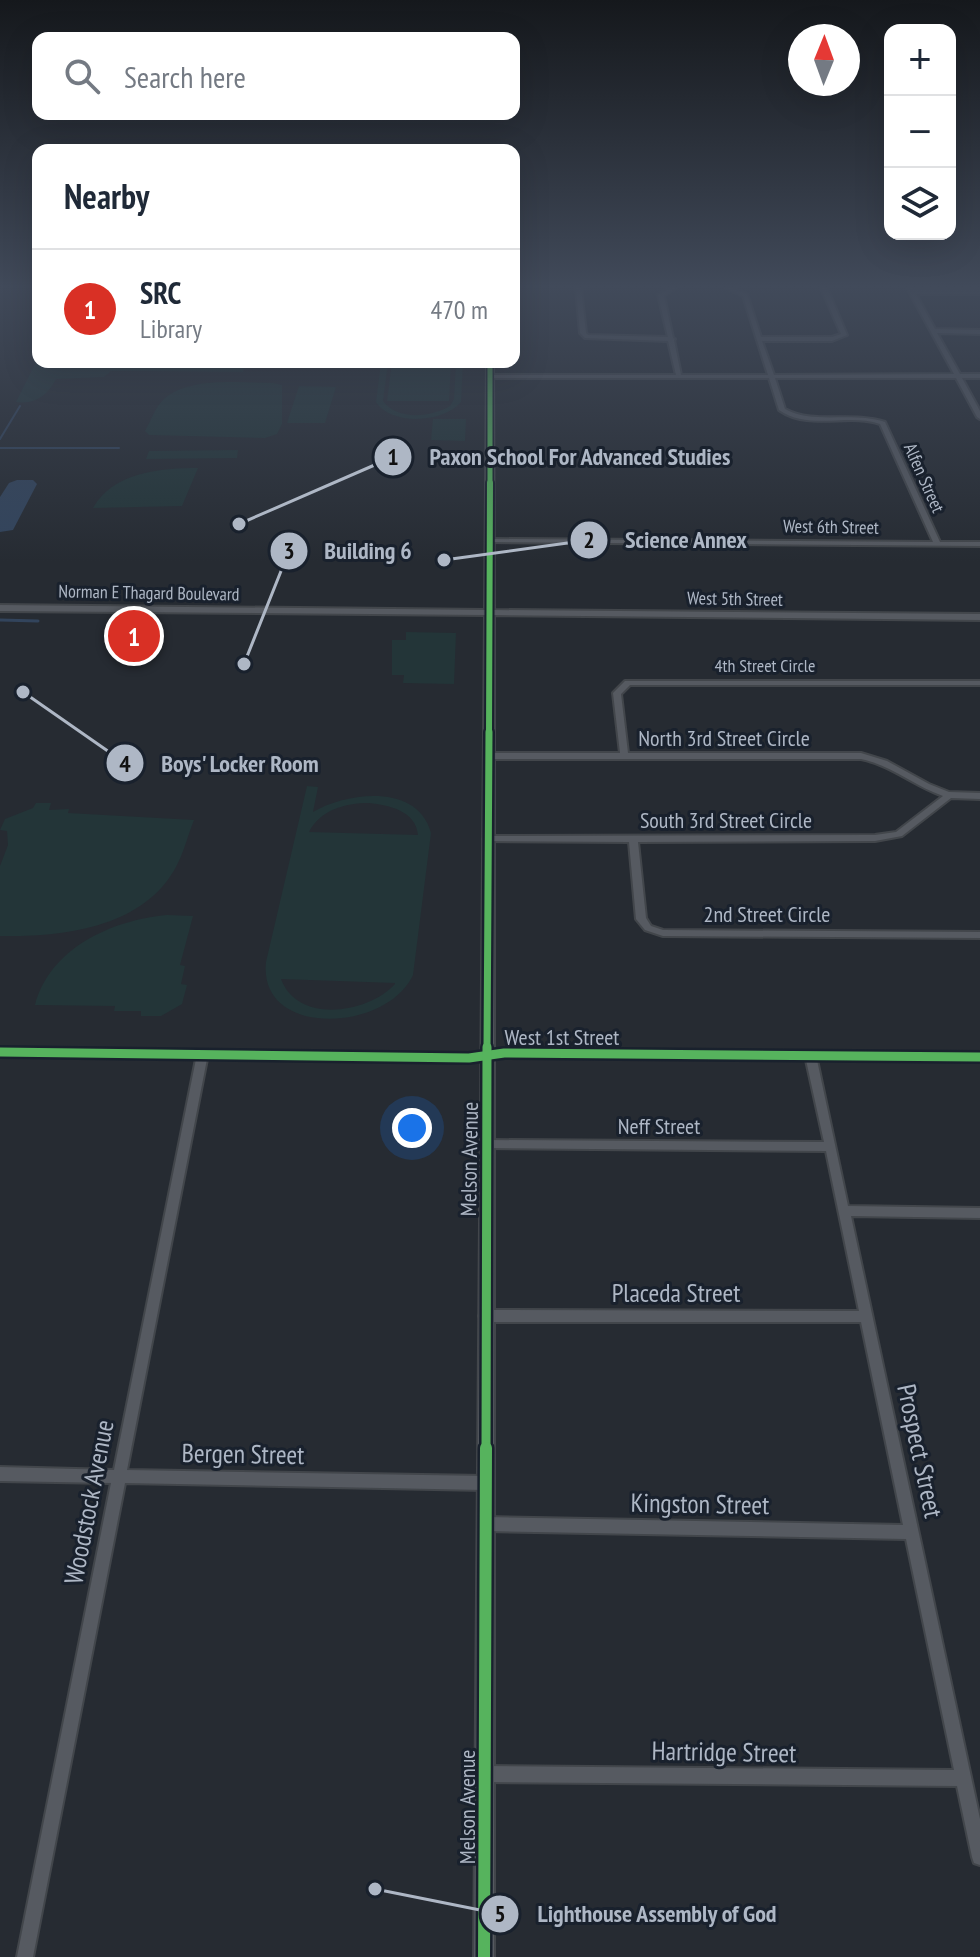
<!DOCTYPE html>
<meta charset="utf-8">
<style>
:root{--surface:#fff;--page:#f2f2f3;--text:#1f2937;--muted:#747a83;--line:#e0e1e3;--accent:#d93025}
body{margin:0;font-family:"PT Sans Narrow",sans-serif;background:var(--page);color:var(--text)}
.controls{position:absolute;right:24px;top:24px;display:grid;overflow:hidden;border-radius:16px;box-shadow:0 8px 32px #0002}
.controls button{width:72px;height:72px;display:grid;place-items:center;padding:0;border:0;border-bottom:2px solid var(--line);background:var(--surface);color:var(--text);font:40px sans-serif}
.compass{position:absolute;left:788px;top:24px;width:72px;height:72px;border-radius:50%;background:var(--surface);box-shadow:0 8px 32px #0002;rotate:1deg}
.you{position:absolute;left:412px;top:1128px;width:28px;height:28px;margin:-20px;border:6px solid #fff;border-radius:50%;background:#1a73e8;box-shadow:0 0 0 12px #1a73e833}
.badge{display:grid;place-items:center;width:52px;height:52px;border-radius:50%;background:var(--accent);color:#fff;font-size:26px;font-weight:700}
.pin{position:absolute;translate:-50% -50%;border:4px solid #fff;box-shadow:0 2px 8px #0006}
.list{margin:0;padding:0;list-style:none}
h2{display:flex;justify-content:space-between;align-items:center;height:104px;margin:0;padding:0 32px;font-size:34px}
h2 small{font-size:26px;font-weight:400;color:var(--muted)}
.list li{display:grid;grid-template-columns:52px 1fr auto;gap:24px;align-items:center;box-sizing:border-box;height:120px;padding:0 32px;border-top:2px solid var(--line)}
.list b{display:block;font-size:30px;white-space:nowrap}
.list p{margin:0;font-size:26px;white-space:nowrap;color:var(--muted)}
.list em{font-size:26px;font-style:normal;color:var(--muted)}
.icon{flex:none;width:44px;height:44px;fill:none;stroke:currentColor;stroke-width:2;stroke-linecap:round;stroke-linejoin:round}
.map{position:relative;flex:none;width:980px;height:1957px;overflow:hidden}
.search{position:absolute;background:var(--surface);box-shadow:0 8px 32px #0002;left:32px;top:32px;width:488px;height:88px;display:flex;align-items:center;gap:20px;box-sizing:border-box;padding:0 28px;border-radius:16px;color:var(--muted);font-size:30px}
.panel{position:absolute;background:var(--surface);box-shadow:0 8px 32px #0002;left:32px;top:144px;width:488px;height:224px;border-radius:16px}
.map>svg:first-child{display:block}
</style>
<div class="map">
<svg width="980" height="1957" viewBox="0 0 980 1957">
<rect width="100%" height="100%" fill="#262b32"/>
<!-- green -->
<g fill="#233538" fill-rule="evenodd">
<path d="M38,358V362H70L69,365L244,368L243,372L111,371L104,377L56,379C48,395 35,405 16,402Z"/>
<path d="M381,362H388L383,401C397,421 432,417 450,406L454,399L456,362H463L461,402C444,423 391,426 376,402Z"/>
<polygon points="392,362 451,362 449,401 387,401"/>
<path d="M273,383L282,385V424L277,434L265,438L149,435L145,431C151,421 155,407 164,399C190,376 241,383 273,383Z"/>
<polygon points="299,386 336,387 325,423 287,423"/>
<polygon points="433,419 466,419 465,441 431,440"/>
<polygon points="238,450 237,458 146,459 149,451"/>
<path d="M198,468L182,506L93,508C113,472 161,468 198,468Z"/>
<polygon points="406,632 456,633 454,684 403,683 404,675 392,675 392,640 406,640"/>
<path d="M307,786L318,787L313,812C347,792 418,783 431,833L413,975C386,1033 258,1038 266,962ZM369,803C389,805 416,811 418,835L309,832C320,810 345,803 369,803ZM281,979L395,983V984C369,1013 298,1025 281,979Z"/>
<path d="M36,803H51L49,810L69,809L68,813L194,820C188,835 184,852 176,867C143,928 63,937 0,936V866L8,845L7,831L0,830L5,819L33,808Z"/>
<path d="M167,915L193,916L180,965L185,966L181,984L187,985L182,1004L161,1016H141V1011H114L115,1006L35,1005C50,948 112,920 167,915Z"/>
</g>
<!-- water -->
<polygon fill="#32445c" points="17,480 33,480 37,484 13,530 0,532 0,497 9,483"/>
<g fill="none" stroke-linecap="round" stroke-linejoin="round">
<!-- stream-far1 -->
<g stroke="#32445c" stroke-width="2">
<polyline points="0,439 20,406"/>
<polyline points="0,448 119,448"/>
</g>
<!-- stream -->
<polyline stroke="#32445c" stroke-width="3" points="0,620 38,621"/>
<!-- minor casing -->
<g stroke="#42464b" stroke-width="4">
<g id="minor">
<path d="M576,288H581L586,333L588,335L668,337L658,295L670,288H675L664,296L673,338L675,339L674,340L681,375H768L743,296L726,288H732L747,294L761,337H832L841,334L821,288H827L847,335L832,341H762L774,375L954,374L907,288H912L914,290H980V294H916L935,329L980,330V334L937,333L960,374H980V378H962L980,411V419L977,417L956,378H775L785,409C814,425 851,411 885,422L940,542H980V546L488,542L487,541L490,539L933,542L880,424C848,413 809,431 779,410L769,378H488V376L490,375H676L668,341L585,338L580,333Z"/>
<path d="M625,681H980V685H630L621,694L628,753H861L887,761L929,784L949,792L980,793V799L951,798L902,836L875,841L638,842L646,918L651,926L663,930L980,932V938L663,936L645,930L636,919L629,842L485,841L483,839L488,836L875,835L896,832L943,796C914,786 891,765 861,759H489L485,756L489,753H620L613,693Z"/>
<polygon points="0,1048 469,1054 504,1049 980,1053 980,1061 817,1060 848,1206 980,1208 980,1218 851,1216 980,1819 980,1865 974,1863 972,1857 957,1786 485,1782 479,1780 477,1774 479,1768 485,1766 954,1770 906,1539 486,1531 481,1529 479,1524 481,1519 486,1517 903,1525 861,1322 485,1322 481,1320 479,1316 481,1312 485,1310 859,1311 826,1151 488,1148 484,1147 482,1144 484,1141 488,1140 824,1142 806,1060 504,1057 469,1062 207,1059 127,1470 485,1476 490,1478 492,1483 490,1488 485,1490 125,1483 33,1957 17,1957 111,1483 0,1481 0,1467 114,1470 196,1059 0,1056"/>
</g>
</g>
<!-- tertiary casing -->
<g stroke="#42464b" stroke-width="4">
<polygon id="tertiary" points="487,362 493,362 494,610 980,614 980,620 494,615 494,1957 474,1957 485,615 0,611 0,605 485,610"/>
</g>
<!-- minor -->
<use href="#minor" fill="#565a61" fill-rule="evenodd"/>
<!-- tertiary -->
<use href="#tertiary" fill="#565a61" fill-rule="evenodd"/>
<!-- cycleway-far4 casing -->
<g stroke="#19212d" stroke-width="8">
<polyline id="cycleway-far4" points="490,485 490,362"/>
</g>
<!-- cycleway-far3 casing -->
<g stroke="#19212d" stroke-width="10">
<polyline id="cycleway-far3" points="489,734 490,483"/>
</g>
<!-- cycleway-far2 casing -->
<g stroke="#19212d" stroke-width="12">
<polyline id="cycleway-far2" points="487,1049 489,732"/>
</g>
<!-- cycleway-far1 casing -->
<g stroke="#19212d" stroke-width="14">
<g id="cycleway-far1">
<polyline points="0,1052 469,1058 504,1053 980,1057"/>
<polyline points="486,1450 487,1047"/>
</g>
</g>
<!-- cycleway casing -->
<g stroke="#19212d" stroke-width="17">
<polyline id="cycleway" points="484,1957 486,1448"/>
</g>
<!-- cycleway-far4 -->
<use href="#cycleway-far4" stroke="#56b35d" stroke-width="5"/>
<!-- cycleway-far3 -->
<use href="#cycleway-far3" stroke="#56b35d" stroke-width="6"/>
<!-- cycleway-far2 -->
<use href="#cycleway-far2" stroke="#56b35d" stroke-width="7"/>
<!-- cycleway-far1 -->
<use href="#cycleway-far1" stroke="#56b35d" stroke-width="9"/>
<!-- cycleway -->
<use href="#cycleway" stroke="#56b35d" stroke-width="12"/>
</g>
<!-- sky -->
<linearGradient id="sky" x2="0" y2="1"><stop stop-color="#15181c"/><stop offset="0.51" stop-color="#414a5a"/><stop offset="1" stop-color="#414a5a" stop-opacity="0"/></linearGradient>
<rect width="980" height="562" fill="url(#sky)"/>
<g text-anchor="middle" stroke-width="6" stroke-linejoin="round" paint-order="stroke">
<!-- far-street labels -->
<g font-size="18" fill="#aeb7c5" stroke="#19212d">
<text transform="translate(924 478) rotate(66)" y="6">Alfen Street</text>
<text transform="translate(831 527) rotate(1)" y="6">West 6th Street</text>
<text transform="translate(149 593) rotate(1)" y="6">Norman E Thagard Boulevard</text>
<text transform="translate(735 599) rotate(1)" y="6">West 5th Street</text>
<text x="765" y="672">4th Street Circle</text>
</g>
<!-- street labels -->
<g font-size="22" fill="#aeb7c5" stroke="#19212d">
<text x="724" y="746">North 3rd Street Circle</text>
<text x="726" y="828">South 3rd Street Circle</text>
<text x="767" y="922">2nd Street Circle</text>
<text x="562" y="1045">West 1st Street</text>
<text x="659" y="1134">Neff Street</text>
<text transform="translate(469 1159) rotate(-89)" y="8">Melson Avenue</text>
<text transform="translate(467 1807) rotate(-90)" y="8">Melson Avenue</text>
</g>
<!-- near-street labels -->
<g font-size="26" fill="#aeb7c5" stroke="#19212d">
<text x="676" y="1302">Placeda Street</text>
<text transform="translate(920 1451) rotate(78)" y="9">Prospect Street</text>
<text transform="translate(243 1454) rotate(1)" y="9">Bergen Street</text>
<text transform="translate(89 1502) rotate(-79)" y="9">Woodstock Avenue</text>
<text transform="translate(700 1504) rotate(1)" y="9">Kingston Street</text>
<text transform="translate(724 1752) rotate(1)" y="9">Hartridge Street</text>
</g>
</g>
<!-- callouts -->
<path fill="none" stroke="#aeb7c5" stroke-width="3" d="M239 524L393 457M444 560L589 540M244 664L289 551M23 692L125 763M375 1889L500 1914"/>
<g fill="#aeb7c5" stroke="#19212d" stroke-width="3">
<circle cx="239" cy="524" r="8"/>
<circle cx="444" cy="560" r="8"/>
<circle cx="244" cy="664" r="8"/>
<circle cx="23" cy="692" r="8"/>
<circle cx="375" cy="1889" r="8"/>
<circle cx="393" cy="457" r="20"/>
<circle cx="589" cy="540" r="20"/>
<circle cx="289" cy="551" r="20"/>
<circle cx="125" cy="763" r="20"/>
<circle cx="500" cy="1914" r="20"/>
</g>
<g font-size="24" text-anchor="middle" font-weight="bold" fill="#111">
<text x="393" y="465">1</text>
<text x="589" y="548">2</text>
<text x="289" y="559">3</text>
<text x="125" y="772">4</text>
<text x="500" y="1922">5</text>
</g>
<g font-size="24" text-anchor="middle" font-weight="bold" fill="#aeb7c5" stroke="#19212d" stroke-width="6" stroke-linejoin="round" paint-order="stroke">
<text x="580" y="465">Paxon School For Advanced Studies</text>
<text x="686" y="548">Science Annex</text>
<text x="368" y="559">Building 6</text>
<text x="240" y="772">Boys' Locker Room</text>
<text x="657" y="1922">Lighthouse Assembly of God</text>
</g>
</svg>
<div class="controls">
<button>+</button>
<button>−</button>
<button><svg class="icon" aria-label="layers" viewBox="0 0 24 24"><path d="M12 4l9 5-9 5-9-5zM3 14l9 5 9-5"/></svg></button>
</div>
<svg class="compass" viewBox="-18 -18 36 36"><path d="M0-13l5 13h-10z" fill="#e53935"/><path d="M0 13l5-13h-10z" fill="#747a83"/></svg>
<div class="you"></div>
<div class="pin badge" style="left:134px;top:636px">1</div>
<div class="search"><svg class="icon" aria-label="search" viewBox="0 0 24 24"><circle cx="10" cy="10" r="6"/><path d="M15 15l6 6"/></svg>Search here</div>
<section class="panel">
<h2>Nearby<small></small></h2>
<ul class="list">
<li><span class="badge">1</span><div><b>SRC</b><p>Library</p></div><em>470 m</em></li>
</ul>
</section>
</div>
